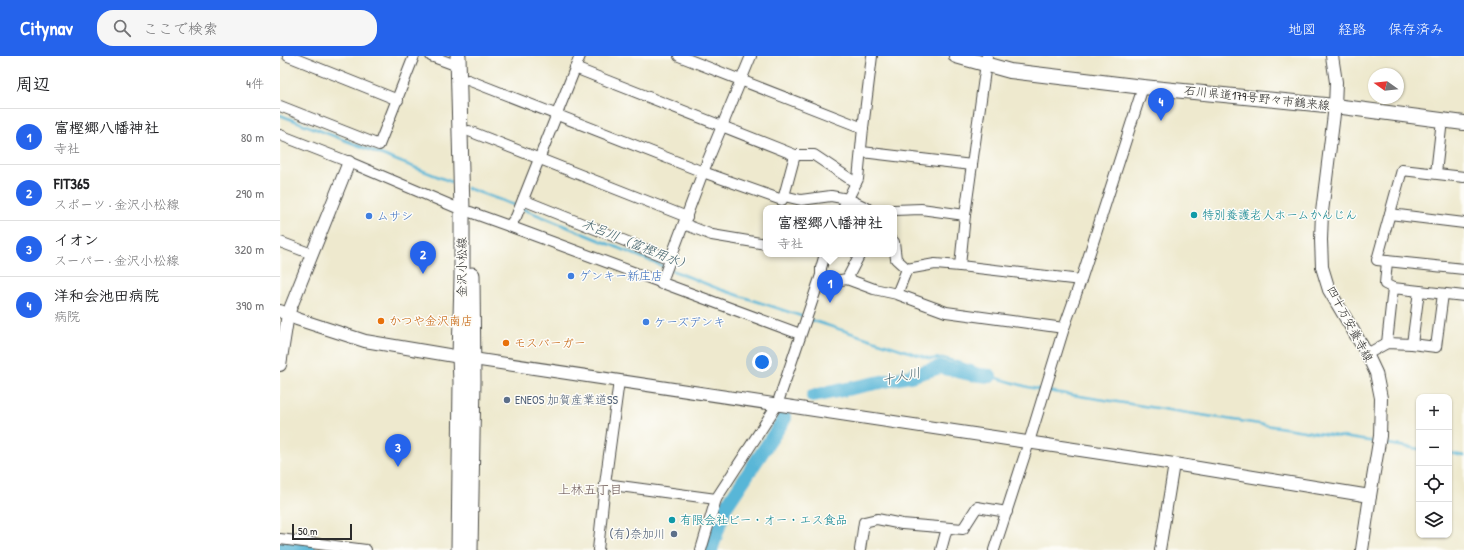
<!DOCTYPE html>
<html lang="ja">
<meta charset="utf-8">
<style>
:root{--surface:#fff;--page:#f6f6f6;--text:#202124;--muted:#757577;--line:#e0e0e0;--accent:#2563eb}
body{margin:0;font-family:"Patrick Hand","Klee One",sans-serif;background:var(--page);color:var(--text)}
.controls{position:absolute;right:12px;bottom:12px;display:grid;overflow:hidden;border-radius:8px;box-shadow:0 1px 3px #0004}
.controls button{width:36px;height:36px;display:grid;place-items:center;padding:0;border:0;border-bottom:1px solid var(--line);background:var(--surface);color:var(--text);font:20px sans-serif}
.compass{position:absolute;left:1088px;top:12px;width:36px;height:36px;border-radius:50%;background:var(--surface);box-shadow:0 1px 3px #0004;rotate:285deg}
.scale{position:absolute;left:12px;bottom:10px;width:60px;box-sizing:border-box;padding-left:4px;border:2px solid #2b2b2b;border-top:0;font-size:11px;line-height:14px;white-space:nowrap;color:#2b2b2b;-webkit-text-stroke:3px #fdfcf7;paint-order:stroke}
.you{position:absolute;left:482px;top:306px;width:14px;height:14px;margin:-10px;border:3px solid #fff;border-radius:50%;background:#1a73e8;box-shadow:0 0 0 6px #1a73e833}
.badge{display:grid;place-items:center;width:26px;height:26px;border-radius:50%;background:var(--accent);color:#fff;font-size:13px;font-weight:700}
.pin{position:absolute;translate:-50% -33px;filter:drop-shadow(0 1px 2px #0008)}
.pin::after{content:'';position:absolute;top:21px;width:14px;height:12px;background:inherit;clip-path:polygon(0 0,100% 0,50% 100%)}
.popup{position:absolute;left:483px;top:149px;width:134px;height:52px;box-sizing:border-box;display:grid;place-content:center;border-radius:8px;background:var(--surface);filter:drop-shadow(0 1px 3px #0005);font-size:13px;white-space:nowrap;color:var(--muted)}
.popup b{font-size:15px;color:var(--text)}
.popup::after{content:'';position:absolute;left:50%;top:100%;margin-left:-8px;border:8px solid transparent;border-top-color:var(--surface)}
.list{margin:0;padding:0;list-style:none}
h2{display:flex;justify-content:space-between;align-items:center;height:52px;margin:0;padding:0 16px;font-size:17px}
h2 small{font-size:13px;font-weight:400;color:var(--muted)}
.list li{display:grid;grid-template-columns:26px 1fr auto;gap:12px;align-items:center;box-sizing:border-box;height:56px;padding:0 16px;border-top:1px solid var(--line)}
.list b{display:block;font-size:15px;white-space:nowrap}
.list p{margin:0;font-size:13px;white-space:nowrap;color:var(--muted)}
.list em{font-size:13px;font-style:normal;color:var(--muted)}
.icon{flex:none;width:22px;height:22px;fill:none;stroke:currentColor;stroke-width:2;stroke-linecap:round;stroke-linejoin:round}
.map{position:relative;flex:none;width:1184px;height:494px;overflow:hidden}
header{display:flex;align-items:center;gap:24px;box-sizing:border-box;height:56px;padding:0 20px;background:var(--accent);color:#fff}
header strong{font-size:19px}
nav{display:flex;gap:22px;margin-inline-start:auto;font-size:14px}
.search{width:280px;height:36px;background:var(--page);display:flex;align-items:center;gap:10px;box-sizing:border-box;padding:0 14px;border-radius:16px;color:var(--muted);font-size:15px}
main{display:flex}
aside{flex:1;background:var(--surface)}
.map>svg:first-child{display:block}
</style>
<header>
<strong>Citynav</strong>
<div class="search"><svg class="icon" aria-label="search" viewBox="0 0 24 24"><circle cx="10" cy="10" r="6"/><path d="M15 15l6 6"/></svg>ここで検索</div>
<nav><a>地図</a><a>経路</a><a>保存済み</a></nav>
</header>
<main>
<aside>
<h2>周辺<small>4件</small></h2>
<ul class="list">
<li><span class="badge">1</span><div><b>富樫郷八幡神社</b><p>寺社</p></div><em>80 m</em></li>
<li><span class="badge">2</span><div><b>FIT365</b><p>スポーツ · 金沢小松線</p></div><em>290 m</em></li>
<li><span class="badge">3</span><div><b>イオン</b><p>スーパー · 金沢小松線</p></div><em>320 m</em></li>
<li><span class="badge">4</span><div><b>洋和会池田病院</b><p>病院</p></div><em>390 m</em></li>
</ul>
</aside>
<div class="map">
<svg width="1184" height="494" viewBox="0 0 1184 494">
<rect width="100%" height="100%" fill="#fdfcf7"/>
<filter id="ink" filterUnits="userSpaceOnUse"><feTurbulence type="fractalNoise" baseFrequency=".025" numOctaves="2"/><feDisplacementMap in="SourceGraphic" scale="8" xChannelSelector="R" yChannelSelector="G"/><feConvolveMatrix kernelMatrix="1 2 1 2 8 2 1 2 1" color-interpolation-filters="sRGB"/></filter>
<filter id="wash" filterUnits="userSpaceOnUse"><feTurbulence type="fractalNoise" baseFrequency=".012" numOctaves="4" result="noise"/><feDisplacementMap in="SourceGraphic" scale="16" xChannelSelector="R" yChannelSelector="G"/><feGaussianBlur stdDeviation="0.9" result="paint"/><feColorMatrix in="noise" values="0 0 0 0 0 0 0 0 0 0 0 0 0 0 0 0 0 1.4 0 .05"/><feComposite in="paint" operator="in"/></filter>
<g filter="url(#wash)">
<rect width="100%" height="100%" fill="#eee9ce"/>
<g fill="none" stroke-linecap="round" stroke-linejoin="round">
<!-- stream -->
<g stroke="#59b6d7" stroke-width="2.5">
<polyline points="0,59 177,128"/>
<polyline points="187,132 237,150"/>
<polyline points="243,153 385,211"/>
<polyline points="389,213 439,233 524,261"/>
<polyline points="528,263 651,303 662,302 694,311 710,320 748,331 762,334"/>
<polyline points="767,335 1095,386"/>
<polyline points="1102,387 1139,393"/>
<polyline points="1169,397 1184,400"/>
</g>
<!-- river -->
<g stroke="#59b6d7" stroke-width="14">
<polyline points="533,340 630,320 660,311 690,318 710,320"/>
<polyline points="0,490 30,494"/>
<polyline points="431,494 445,452 505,362"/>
</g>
</g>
</g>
<g filter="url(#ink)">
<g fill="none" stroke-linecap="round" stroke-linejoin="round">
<!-- minor casing -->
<g stroke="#484843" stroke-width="12">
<g id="minor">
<polyline points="8,0 118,44"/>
<polyline points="151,0 178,10"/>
<polyline points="399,0 583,72"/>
<polyline points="707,0 685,159 680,210 801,224"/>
<polyline points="295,12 515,99 534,99 576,127"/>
<polyline points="188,24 423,116 502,144 504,140 521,144 551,140 568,143 587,152"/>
<polyline points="0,50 99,89 134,0"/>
<polyline points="189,75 407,161"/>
<polyline points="0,79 69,106 182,154"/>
<polyline points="582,96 692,109"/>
<polyline points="1156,117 1162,64"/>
<polyline points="1184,121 1122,114 1097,204 1184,213"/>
<polyline points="504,140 515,99"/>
<polyline points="243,144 390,203"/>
<polyline points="563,152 578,123 583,72 592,0"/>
<polyline points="614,154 641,153 685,159"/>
<polyline points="190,156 229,170 236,161 300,0"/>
<polyline points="1110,158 1184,167"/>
<polyline points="404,168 432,179 486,188"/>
<polyline points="229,170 520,278"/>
<polyline points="0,186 32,198"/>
<polyline points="614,186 616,203 627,213"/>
<polyline points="1107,205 1105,228 1113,232"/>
<polyline points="541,219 555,225 567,223 580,198"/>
<polyline points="567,223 594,233 617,238 666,256 784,272"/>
<polyline points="381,228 423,116 471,0"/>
<polyline points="617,238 627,213 655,208 680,210"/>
<polyline points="1107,287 1113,232 1184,240"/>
<polyline points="1132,288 1139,235"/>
<polyline points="1087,298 1107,287 1132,288 1156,291 1163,238"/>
<polyline points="325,428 436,443 497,349 541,219 541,212 545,198"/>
<polyline points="0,483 86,494"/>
<polyline points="318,494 325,428 339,325"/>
<polyline points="421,494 436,443"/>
<polyline points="580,494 584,466 597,463 622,468 683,473 697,451 727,456"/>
<polyline points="661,494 667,472"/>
<polyline points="714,494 749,386 784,272 801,224 863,31"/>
<polyline points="880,494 894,408"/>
</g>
</g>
<!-- tertiary casing -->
<g stroke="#484843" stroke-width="14">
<g id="tertiary">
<polyline points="1052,0 1056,26 1055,50 1042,156 1041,184 1042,211 1049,234 1087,298 1096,317 1101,342 1100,380 1090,440"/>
<polyline points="0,255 17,263 85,285 180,301 894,408 1090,440 1082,494"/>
<polyline points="0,309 8,258 69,106"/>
</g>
</g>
<!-- secondary casing -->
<g stroke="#484843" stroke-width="16">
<polyline id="secondary" points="676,0 730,15 863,31 1055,50 1184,67"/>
</g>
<!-- primary casing -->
<g stroke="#484843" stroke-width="17">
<g id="primary">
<polyline points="178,0 182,154 182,222 180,301 181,326 179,494"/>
<polyline points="190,494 193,325 192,219"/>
</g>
</g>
<!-- minor -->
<use href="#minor" stroke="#fff" stroke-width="10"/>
<!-- tertiary -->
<use href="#tertiary" stroke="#fff" stroke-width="12"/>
<!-- secondary -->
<use href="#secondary" stroke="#fff" stroke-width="14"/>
<!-- primary -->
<use href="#primary" stroke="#fff" stroke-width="15"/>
</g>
</g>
<!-- markers -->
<g fill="#0f9aa8" stroke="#fdfcf7" stroke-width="1.5">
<circle cx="914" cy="159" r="4"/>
<circle cx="392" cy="464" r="4"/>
</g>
<g fill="#3f7fe0" stroke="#fdfcf7" stroke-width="1.5">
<circle cx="89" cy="160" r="4"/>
<circle cx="291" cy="220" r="4"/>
<circle cx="366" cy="266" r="4"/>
</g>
<g fill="#e8710a" stroke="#fdfcf7" stroke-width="1.5">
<circle cx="101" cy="265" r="4"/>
<circle cx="226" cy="287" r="4"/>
</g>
<g fill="#5c6f8a" stroke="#fdfcf7" stroke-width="1.5">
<circle cx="227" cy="344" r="4"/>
<circle cx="394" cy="478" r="4"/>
</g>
<g text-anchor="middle" stroke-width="3" stroke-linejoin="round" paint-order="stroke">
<!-- street labels -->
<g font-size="12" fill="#2b2b2b" stroke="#fdfcf7">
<text transform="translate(977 42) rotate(6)" y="4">石川県道179号野々市鶴来線</text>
<text transform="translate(182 211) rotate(-90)" y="4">金沢小松線</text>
<text transform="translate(1070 268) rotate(62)" y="4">四十万安養寺線</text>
</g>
<!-- culture labels -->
<g font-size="12" fill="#0d838f" stroke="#fdfcf7" text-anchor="start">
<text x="922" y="163">特別養護老人ホームかんじん</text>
<text x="400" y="468">有限会社ビー・オー・エス食品</text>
</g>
<!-- shop labels -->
<g font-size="12" fill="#366cbe" stroke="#fdfcf7" text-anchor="start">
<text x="97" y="164">ムサシ</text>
<text x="299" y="224">ゲンキー新庄店</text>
<text x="374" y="270">ケーズデンキ</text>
</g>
<!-- food labels -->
<g font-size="12" fill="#c56008" stroke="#fdfcf7" text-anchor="start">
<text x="109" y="269">かつや金沢南店</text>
<text x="234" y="291">モスバーガー</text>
</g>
<!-- service labels -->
<g font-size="12" fill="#4e5e75" stroke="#fdfcf7" text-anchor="start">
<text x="235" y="348">ENEOS 加賀産業道SS</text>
<text x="386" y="482" text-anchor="end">(有)奈加川</text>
</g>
<!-- water labels -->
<g font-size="13" font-style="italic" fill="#3b5c67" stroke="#fdfcf7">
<text transform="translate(357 188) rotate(22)" y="5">木呂川（富樫用水）</text>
<text transform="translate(621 320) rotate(-13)" y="5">十人川</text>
</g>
<!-- neighbourhood labels -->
<g font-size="13" fill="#685452" stroke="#fdfcf7">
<text x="310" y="438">上林五丁目</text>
</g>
</g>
</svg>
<div class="controls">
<button>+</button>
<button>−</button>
<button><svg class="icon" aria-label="locate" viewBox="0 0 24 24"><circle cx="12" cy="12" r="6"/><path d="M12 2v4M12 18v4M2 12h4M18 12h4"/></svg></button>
<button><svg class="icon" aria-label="layers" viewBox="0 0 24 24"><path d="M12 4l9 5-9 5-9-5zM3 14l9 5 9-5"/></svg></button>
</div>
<svg class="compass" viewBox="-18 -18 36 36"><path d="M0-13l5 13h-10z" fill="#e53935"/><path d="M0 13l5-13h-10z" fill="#757577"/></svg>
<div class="scale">50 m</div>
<div class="you"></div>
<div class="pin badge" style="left:550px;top:247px">1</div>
<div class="popup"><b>富樫郷八幡神社</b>寺社</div>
<div class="pin badge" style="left:143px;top:218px">2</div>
<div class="pin badge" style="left:118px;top:411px">3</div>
<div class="pin badge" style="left:881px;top:65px">4</div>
</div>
</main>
